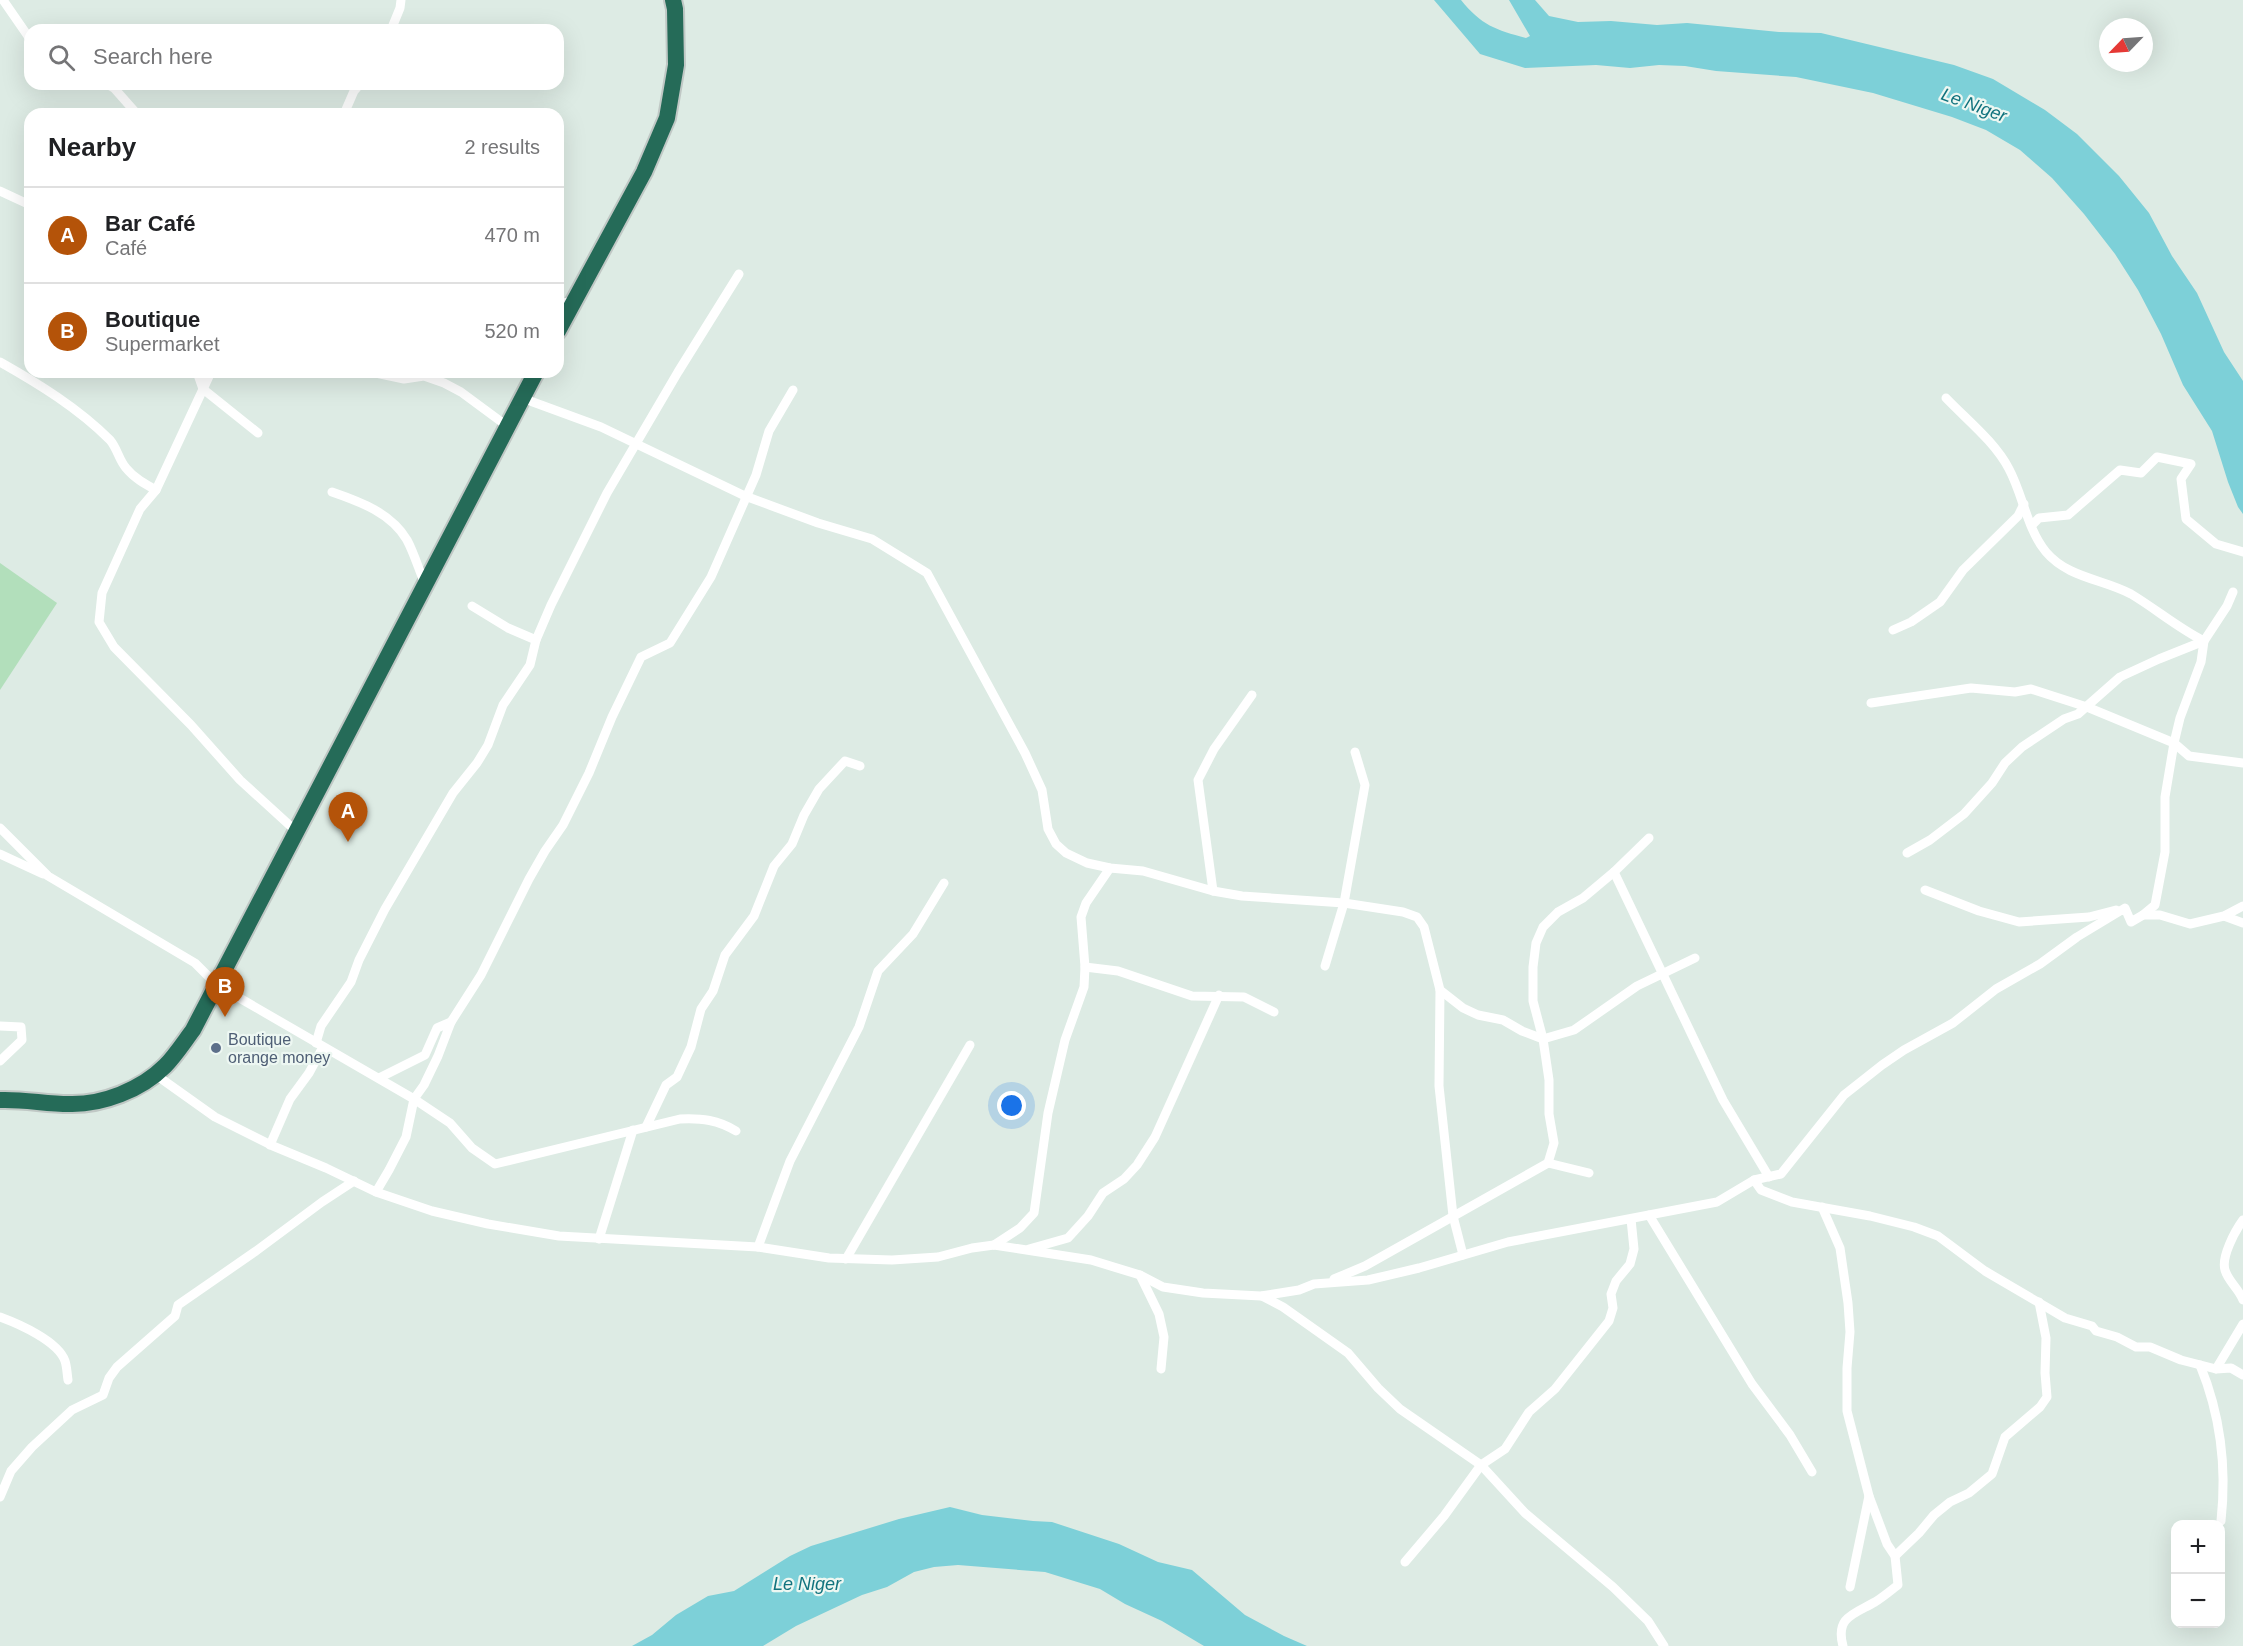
<!DOCTYPE html>
<meta charset="utf-8">
<style>
:root{--surface:#fff;--page:#f6f6f6;--text:#202124;--muted:#757577;--line:#e0e0e0;--accent:#b45309}
body{margin:0;font-family:Arial,sans-serif;background:var(--page);color:var(--text)}
.controls{position:absolute;right:18px;bottom:18px;display:grid;overflow:hidden;border-radius:12px;box-shadow:0 6px 24px #0002}
.controls button{width:54px;height:54px;display:grid;place-items:center;padding:0;border:0;border-bottom:2px solid var(--line);background:var(--surface);color:var(--text);font:30px sans-serif}
.compass{position:absolute;left:2099px;top:18px;width:54px;height:54px;border-radius:50%;background:var(--surface);box-shadow:0 6px 24px #0002;rotate:245deg}
.you{position:absolute;left:1012px;top:1106px;width:21px;height:21px;margin:-15px;border:4px solid #fff;border-radius:50%;background:#1a73e8;box-shadow:0 0 0 9px #1a73e833}
.badge{display:grid;place-items:center;width:39px;height:39px;border-radius:50%;background:var(--accent);color:#fff;font-size:20px;font-weight:700}
.pin{position:absolute;translate:-50% -50px;filter:drop-shadow(0 2px 3px #0008)}
.pin::after{content:'';position:absolute;top:32px;width:21px;height:18px;background:inherit;clip-path:polygon(0 0,100% 0,50% 100%)}
.list{margin:0;padding:0;list-style:none}
h2{display:flex;justify-content:space-between;align-items:center;height:78px;margin:0;padding:0 24px;font-size:26px}
h2 small{font-size:20px;font-weight:400;color:var(--muted)}
.list li{display:grid;grid-template-columns:39px 1fr auto;gap:18px;align-items:center;box-sizing:border-box;height:96px;padding:0 24px;border-top:2px solid var(--line)}
.list b{display:block;font-size:22px;white-space:nowrap}
.list p{margin:0;font-size:20px;white-space:nowrap;color:var(--muted)}
.list em{font-size:20px;font-style:normal;color:var(--muted)}
.icon{flex:none;width:33px;height:33px;fill:none;stroke:currentColor;stroke-width:2;stroke-linecap:round;stroke-linejoin:round}
.map{position:relative;flex:none;width:2243px;height:1646px;overflow:hidden}
.search{position:absolute;background:var(--surface);box-shadow:0 6px 24px #0002;left:24px;top:24px;width:540px;height:66px;display:flex;align-items:center;gap:15px;box-sizing:border-box;padding:0 21px;border-radius:18px;color:var(--muted);font-size:22px}
.panel{position:absolute;background:var(--surface);box-shadow:0 6px 24px #0002;left:24px;top:108px;width:540px;height:270px;border-radius:18px}
.map>svg:first-child{display:block}
</style>
<div class="map">
<svg width="2243" height="1646" viewBox="0 0 2243 1646">
<rect width="100%" height="100%" fill="#ddebe4"/>
<!-- green -->
<polygon fill="#b2dfbb" points="0,563 57,603 0,690"/>
<!-- water -->
<g fill="#7dd0d8">
<path d="M1434,0H1461C1481,25 1496,30 1526,38L1530,36L1509,0H1535L1549,16L1578,22L1611,21L1657,25L1687,23L1779,32L1821,33L1954,65L1993,79L2045,110L2077,134L2119,176L2149,213L2172,256L2197,293L2224,352L2243,381V514L2238,507L2228,482L2212,431L2183,385L2161,334L2138,290L2115,254L2084,214L2052,178L2020,150L1986,130L1952,117L1873,93L1796,77L1716,71L1685,66L1659,65L1630,68L1596,65L1525,68L1480,54Z"/>
<polygon points="950,1507 982,1515 1033,1521 1052,1522 1119,1544 1158,1562 1192,1570 1245,1615 1284,1636 1307,1646 1204,1646 1162,1621 1125,1604 1100,1589 1045,1572 958,1565 934,1567 914,1572 887,1587 862,1595 796,1626 763,1646 632,1646 652,1635 676,1615 708,1596 734,1591 790,1556 811,1546 899,1519"/>
</g>
<g fill="none" stroke-linecap="round" stroke-linejoin="round">
<!-- highway casing -->
<g stroke="#c0c8c5" stroke-width="20">
<g id="highway">
<polyline points="558,331 644,172 667,118 676,65 675,9 673,0"/>
<path d="M0,1100C23,1099 46,1104 69,1104C102,1105 141,1090 165,1066C175,1056 184,1042 193,1030L536,372"/>
</g>
</g>
<!-- street -->
<g stroke="#fff" stroke-width="9">
<polyline points="3,0 30,39"/>
<polyline points="391,30 400,8 401,0"/>
<polyline points="107,84 114,88 137,114"/>
<polyline points="344,114 354,91 360,84"/>
<polyline points="0,191 30,205"/>
<polyline points="558,304 574,301"/>
<path d="M0,362C39,384 78,408 110,440C117,448 119,460 126,468C134,478 145,484 156,490"/>
<polyline points="197,372 203,389 258,433"/>
<polyline points="211,372 156,490 140,509 102,593 99,622 114,647 191,725 240,780 297,832"/>
<polyline points="371,372 404,379 424,376 444,383 461,392 507,426"/>
<polyline points="522,398 601,427 745,496 818,523 872,539 927,573 1025,753 1042,790 1048,829 1056,844 1066,853 1087,863 1110,868 1143,871 1213,891 1242,896 1344,903 1403,912 1417,917 1424,927 1440,990 1463,1008 1478,1015 1503,1020 1522,1031 1543,1039 1574,1030 1637,986 1695,958"/>
<path d="M1946,398C1967,420 1995,442 2009,469C2023,495 2027,529 2046,552C2068,578 2103,579 2131,594C2156,609 2178,628 2204,641L2201,662L2180,718L2174,743L2165,797V852L2155,905L2143,915"/>
<path d="M332,492C361,502 391,513 407,540C414,553 419,570 425,584"/>
<polyline points="2032,525 2039,518 2068,515 2120,470 2141,473 2157,457 2191,464 2181,479 2186,519 2216,544 2243,552"/>
<polyline points="472,606 508,628 536,640"/>
<polyline points="1893,630 1911,622 1940,602 1963,570 2018,516 2024,504"/>
<polyline points="1871,703 1971,688 2015,692 2031,689 2087,707 2174,743 2189,756 2243,763"/>
<path d="M0,828L48,876L195,963L217,985L414,1099L450,1123L472,1148L495,1164L680,1119C702,1118 718,1120 736,1131"/>
<polyline points="1907,853 1930,840 1964,814 1992,783 2005,763 2022,747 2064,719 2078,714 2120,677 2159,659 2204,641 2227,606 2233,592"/>
<polyline points="0,854 43,874"/>
<polyline points="1614,872 1723,1100 1769,1177"/>
<polyline points="1925,890 1979,911 2019,922 2089,917 2116,910"/>
<polyline points="1213,891 1198,780 1214,749 1252,695"/>
<polyline points="2224,916 2243,923"/>
<polyline points="1325,966 1344,903 1365,785 1355,752"/>
<polyline points="1085,967 1118,971 1192,996 1244,997 1274,1012"/>
<polyline points="1440,990 1439,1086 1453,1216 1463,1255"/>
<polyline points="0,1026 21,1027 22,1040 0,1061"/>
<polyline points="316,1043 321,1026 351,982 359,960 385,909 453,793 477,763 488,745 503,705 530,665 536,640 551,605 607,493 678,372 739,274"/>
<polyline points="156,1075 215,1117 273,1146 326,1168 376,1192 432,1211 488,1224 559,1236 758,1247 829,1258 892,1260 938,1257 972,1248 994,1245 1091,1260 1140,1275 1163,1287 1203,1293 1261,1296 1299,1290 1314,1284 1368,1280 1419,1268 1508,1242 1717,1202 1754,1180 1781,1174 1844,1095 1882,1065 1904,1050 1953,1023 1996,989 2040,964 2077,937 2125,908 2131,922 2143,915 2160,915 2190,924 2224,916 2243,906"/>
<polyline points="379,1078 425,1055 437,1028 451,1022"/>
<polyline points="646,1127 666,1085 677,1077 691,1047 701,1009 713,991 725,955 754,916 774,866 792,844 804,815 819,789 845,761 860,766"/>
<polyline points="270,1145 290,1099 309,1073 323,1047"/>
<polyline points="1548,1163 1554,1143 1549,1114 1549,1080 1543,1039 1533,1001 1533,967 1536,943 1543,927 1558,912 1583,898 1614,872 1649,838"/>
<polyline points="1754,1180 1761,1190 1792,1202 1870,1216 1914,1227 1938,1236 1985,1271 2065,1318 2092,1326 2096,1331 2117,1337 2136,1347 2150,1347 2181,1360 2216,1369 2231,1368 2243,1375"/>
<polyline points="376,1192 389,1170 406,1137 414,1099 424,1085 438,1056 451,1022 481,975 529,879 545,851 563,825 589,773 612,717 641,657 670,643 711,577 756,475 769,431 793,390"/>
<path d="M1822,1207L1840,1248L1848,1303L1850,1332L1847,1368V1411L1869,1496L1887,1544L1895,1556L1898,1585C1890,1591 1883,1597 1875,1602C1854,1614 1835,1617 1843,1646"/>
<polyline points="1649,1215 1752,1384 1790,1435 1812,1472"/>
<path d="M2243,1220C2235,1231 2221,1257 2225,1270C2228,1281 2239,1289 2243,1300"/>
<polyline points="599,1239 633,1130"/>
<polyline points="994,1245 1020,1228 1034,1213 1048,1113 1065,1040 1084,987 1085,967 1081,917 1086,903 1110,868"/>
<polyline points="758,1247 790,1161 859,1027 878,971 913,934 944,883"/>
<polyline points="1029,1249 1068,1238 1088,1216 1103,1193 1124,1179 1137,1165 1155,1137 1219,995"/>
<polyline points="846,1259 970,1045"/>
<polyline points="1140,1275 1159,1314 1164,1337 1161,1369"/>
<polyline points="1334,1279 1365,1266 1548,1163 1589,1173"/>
<polyline points="1262,1296 1283,1307 1348,1353 1378,1388 1400,1409 1481,1465 1525,1513 1613,1587 1648,1621 1664,1646"/>
<path d="M0,1317C19,1324 58,1341 65,1361C67,1367 67,1374 68,1380"/>
<path d="M2200,1365C2221,1416 2227,1466 2221,1521"/>
<polyline points="2216,1369 2243,1324"/>
<polyline points="0,1497 11,1471 32,1447 72,1410 103,1395 109,1378 117,1367 175,1316 178,1305 256,1251 322,1202 354,1181"/>
<polyline points="1895,1556 1919,1533 1934,1515 1950,1502 1969,1493 1992,1474 2005,1437 2040,1407 2047,1397 2045,1373 2046,1338 2039,1302"/>
<polyline points="1405,1562 1444,1516 1481,1465 1505,1449 1529,1412 1555,1389 1609,1321 1613,1308 1611,1294 1616,1281 1630,1264 1634,1249 1631,1219"/>
<polyline points="1850,1587 1869,1496"/>
</g>
<!-- highway -->
<use href="#highway" stroke="#256b58" stroke-width="16"/>
</g>
<!-- markers -->
<circle fill="#5c6f8a" stroke="#edf7f2" stroke-width="2" cx="216" cy="1048" r="6"/>
<g text-anchor="middle" stroke-width="4.5" stroke-linejoin="round" paint-order="stroke">
<!-- service labels -->
<g font-size="16" fill="#4e5e75" stroke="#edf7f2" text-anchor="start">
<text x="228" y="1045">Boutique<tspan x="228" dy="18">orange money</tspan></text>
</g>
<!-- water labels -->
<g font-size="18" font-style="italic" fill="#11737e" stroke="#edf7f2">
<text transform="translate(1974 105) rotate(20)" y="6">Le Niger</text>
<text x="807" y="1590">Le Niger</text>
</g>
</g>
</svg>
<div class="controls">
<button>+</button>
<button>−</button>
</div>
<svg class="compass" viewBox="-18 -18 36 36"><path d="M0-13l5 13h-10z" fill="#e53935"/><path d="M0 13l5-13h-10z" fill="#757577"/></svg>
<div class="you"></div>
<div class="pin badge" style="left:348px;top:842px">A</div>
<div class="pin badge" style="left:225px;top:1017px">B</div>
<div class="search"><svg class="icon" aria-label="search" viewBox="0 0 24 24"><circle cx="10" cy="10" r="6"/><path d="M15 15l6 6"/></svg>Search here</div>
<section class="panel">
<h2>Nearby<small>2 results</small></h2>
<ul class="list">
<li><span class="badge">A</span><div><b>Bar Café</b><p>Café</p></div><em>470 m</em></li>
<li><span class="badge">B</span><div><b>Boutique</b><p>Supermarket</p></div><em>520 m</em></li>
</ul>
</section>
</div>
